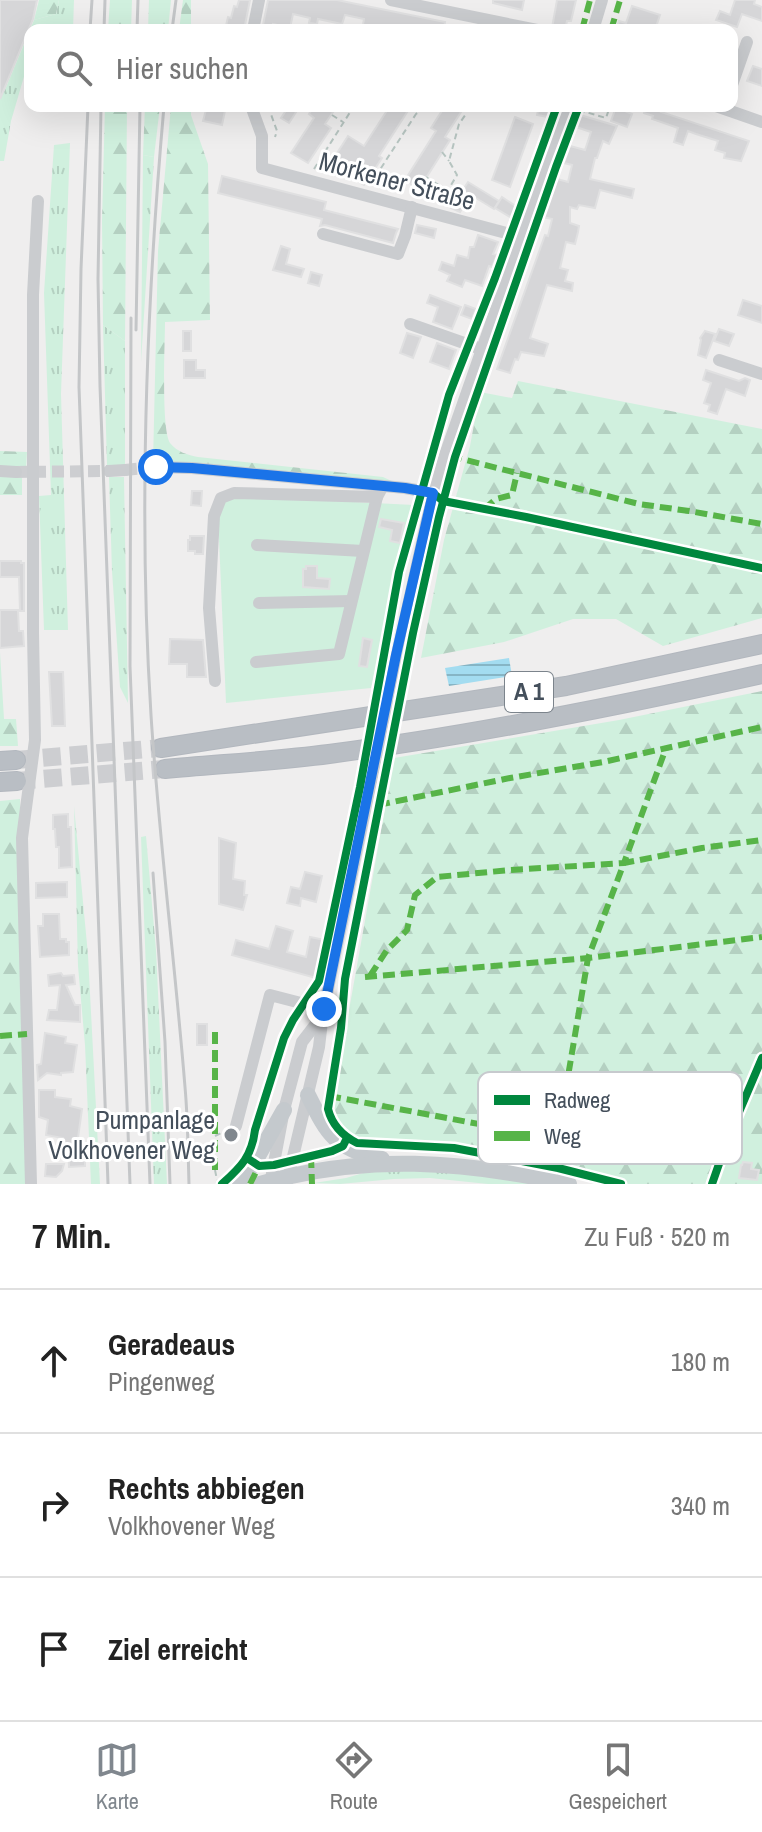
<!DOCTYPE html>
<html lang="de">
<meta charset="utf-8">
<style>
:root{--surface:#fff;--page:#f2f2f2;--text:#222;--muted:#767676;--line:#e0e0e0;--accent:#80878e}
body{margin:0;font-family:"Archivo Narrow",sans-serif;background:var(--page);color:var(--text)}
.stop{position:absolute;width:24px;height:24px;margin:-18px;border:6px solid #1a73e8;border-radius:50%;background:#fff}
.stop.end{background:#1a73e8;border-color:#fff;box-shadow:0 2px 8px #0008}
.list{margin:0;padding:0;list-style:none}
h2{display:flex;justify-content:space-between;align-items:center;height:104px;margin:0;padding:0 32px;font-size:34px}
h2 small{font-size:26px;font-weight:400;color:var(--muted)}
.list li{display:grid;grid-template-columns:52px 1fr auto;gap:24px;align-items:center;box-sizing:border-box;height:144px;padding:0 32px;border-top:2px solid var(--line)}
.list b{display:block;font-size:30px;white-space:nowrap}
.list p{margin:0;font-size:26px;white-space:nowrap;color:var(--muted)}
.list em{font-size:26px;font-style:normal;color:var(--muted)}
.icon{flex:none;width:44px;height:44px;fill:none;stroke:currentColor;stroke-width:2;stroke-linecap:round;stroke-linejoin:round}
.map{position:relative;flex:none;width:762px;height:1184px;overflow:hidden}
.search{position:absolute;background:var(--surface);box-shadow:0 8px 32px #0002;left:24px;right:24px;top:24px;height:88px;display:flex;align-items:center;gap:20px;box-sizing:border-box;padding:0 28px;border-radius:16px;color:var(--muted);font-size:30px}
.sheet{height:536px;background:var(--surface)}
nav{display:flex;justify-content:space-around;align-items:center;box-sizing:border-box;height:112px;border-top:2px solid var(--line);background:var(--surface);font-size:22px;color:var(--muted)}
nav a{display:grid;justify-items:center;gap:4px}
nav .on{color:var(--accent)}
.map>svg:first-child{display:block}
</style>
<div class="map">
<svg width="762" height="1184" viewBox="0 0 762 1184">
<defs>
<pattern id="grass-tufts" width="24" height="20" patternUnits="userSpaceOnUse" patternTransform="scale(2)"><rect width="24" height="20" fill="#d0f0de"/><path d="M3 7l-1-3M5 7V3M7 7l1-3M15 17l-1-3M17 17v-4M19 17l1-3" fill="none" stroke="#b4d0c1"/></pattern>
<pattern id="forest-firs" width="22" height="20" patternUnits="userSpaceOnUse" patternTransform="scale(2)"><rect width="22" height="20" fill="#d0f0de"/><path d="M5 1l3.5 6h-7zM16 11l3.5 6h-7z" fill="#b4d0c1"/></pattern>
<pattern id="water-rules" width="6" height="5" patternUnits="userSpaceOnUse" patternTransform="scale(2)"><rect width="6" height="5" fill="#a3dcf0"/><path d="M0 2.5h6" fill="none" stroke="#86b5c5"/></pattern>
</defs>
<rect width="100%" height="100%" fill="#efeeee"/>
<!-- grass -->
<g fill="url(#grass-tufts)">
<polygon points="59,0 74,0 73,30 30,30 30,56 11,121 4,161 0,161 0,93 4,92 34,20 56,14"/>
<polygon points="70,143 61,394 68,630 44,630 39,496 51,495 44,293 54,145"/>
<polygon points="143,155 154,157 141,362"/>
<polygon points="103,325 125,341 125,465 107,465"/>
<polygon points="109,477 124,477 128,703 120,687 112,571"/>
<polygon points="74,806 88,955 100,1184 91,1184 85,1045 78,966"/>
<polygon points="146,836 156,950 167,1184 154,1184 141,837"/>
<polygon points="357,1143 421,1145 421,1151 374,1151"/>
<polygon points="432,1170 542,1184 488,1184 430,1178 394,1179 340,1184 314,1183 346,1178 370,1171"/>
</g>
<!-- forest -->
<g fill="url(#forest-firs)">
<polygon points="39,0 59,0 56,14 34,20"/>
<polygon points="110,0 132,0 131,30 108,30"/>
<polygon points="149,0 171,0 168,30 148,30"/>
<polygon points="183,0 191,0 191,30 179,30"/>
<polygon points="105,106 127,106 125,341 103,325 102,221"/>
<polygon points="145,106 160,106 154,157 143,155"/>
<path d="M171,106H191V115L208,164L210,320L165,322C165,344 161,428 170,443C177,452 188,455 198,457L383,477L396,483L153,463L158,251Z"/>
<polygon points="518,381 762,429 762,618 663,646 616,619 573,619 504,642 421,658 444,540 470,446 480,392 512,398"/>
<polygon points="0,451 27,452 26,469 0,468"/>
<rect x="0" y="475" width="22" height="20"/>
<polygon points="0,652 4,719 16,719 18,746 0,746"/>
<polygon points="762,691 762,1184 621,1184 558,1168 454,1148 357,1143 347,1138 337,1127 330,1118 328,1109 346,1027 394,758 619,720"/>
<polygon points="20,799 28,1184 0,1184 0,801"/>
</g>
<!-- garden -->
<polygon fill="#d0f0de" points="234,496 414,505 371,688 226,703 218,515 224,502"/>
<!-- water -->
<polygon fill="url(#water-rules)" points="509,658 512,676 449,686 445,668"/>
<!-- building -->
<g fill="#d6d6d8" stroke="#e0e0e1" stroke-width="2">
<polygon points="0,0 37,0 33,19 0,99"/>
<polygon points="239,0 250,0 244,30 225,30 228,17 231,18 234,6 237,7"/>
<polygon points="268,0 337,0 445,22 444,30 362,30 364,19 345,15 342,24 318,19 317,24 309,23 310,18 293,14 290,28 273,24 273,30 262,30"/>
<polygon points="493,0 524,0 522,10 493,3"/>
<polygon points="557,0 576,0 571,21 567,21 565,30 552,28"/>
<polygon points="735,0 755,0 754,4 762,7 762,21 742,14 737,27 716,20 720,11 730,15"/>
<polygon points="632,6 660,15 655,30 616,30 619,21 626,23"/>
<polygon points="753,66 762,69 762,86 747,81"/>
<polygon points="207,106 226,106 222,125 203,121"/>
<polygon points="289,106 300,106 289,123 281,118"/>
<polygon points="314,106 337,106 325,124 331,128 308,163 291,153 314,118 309,114"/>
<polygon points="390,106 411,106 379,156 382,158 364,185 330,164 348,136 364,146"/>
<polygon points="445,106 451,106 461,112 445,137 450,140 419,189 405,180 436,131 431,128"/>
<polygon points="539,106 551,106 548,117 537,115"/>
<polygon points="646,106 652,106 662,110 661,112 749,141 741,161 724,158 725,153 715,150 718,141 696,134 688,131 683,145 674,142 678,128 652,119 653,116 644,113"/>
<polygon points="616,107 632,114 627,127 611,121"/>
<polygon points="580,115 617,126 609,144 603,141 597,158 595,158 590,179 634,189 632,198 600,190 595,208 579,205 577,209 570,207 570,223 579,226 578,232 575,244 566,242 560,268 568,270 565,281 573,283 572,291 547,285 530,338 548,344 544,356 521,352 518,360 515,359 510,373 497,369 545,235 548,236 552,219 543,217 557,179 568,182 572,165 564,163 570,146 585,150 591,132 576,127"/>
<polygon points="515,117 533,124 510,187 492,180"/>
<polygon points="222,176 326,202 324,210 398,229 396,233 393,243 325,225 320,226 322,219 218,193"/>
<polygon points="468,182 499,201 494,209 471,195 460,212 451,208"/>
<polygon points="502,197 517,207 510,217 495,208"/>
<polygon points="417,225 436,229 434,238 415,233"/>
<polygon points="478,235 498,242 493,254 497,255 492,267 489,266 482,286 465,280 462,287 447,281 450,275 439,270 442,262 454,266 457,255 468,258 470,247 474,247"/>
<polygon points="281,246 290,249 286,264 304,269 301,277 273,270"/>
<polygon points="311,272 322,275 319,286 308,283"/>
<polygon points="430,295 461,307 452,329 433,322 438,307 427,303"/>
<polygon points="743,300 762,306 762,323 738,315"/>
<polygon points="465,305 476,309 472,319 461,315"/>
<polygon points="719,329 734,334 729,346 714,341"/>
<rect x="183" y="331" width="8" height="20"/>
<polygon points="705,331 715,334 706,358 698,355 701,340 700,338"/>
<polygon points="407,333 421,337 413,358 400,353"/>
<polygon points="437,343 456,350 449,369 430,362"/>
<polygon points="184,360 196,360 196,370 205,370 205,378 184,378"/>
<polygon points="706,370 739,381 745,378 750,380 745,396 726,389 717,414 708,411 710,405 704,403 711,383 703,380"/>
<polygon points="192,491 202,491 201,506 191,505"/>
<polygon points="381,519 404,523 400,543 390,541 392,530 379,527"/>
<polygon points="190,536 204,536 203,554 195,554 195,551 188,551 188,540 190,540"/>
<polygon points="0,561 21,561 21,563 24,563 24,611 20,611 19,577 0,577"/>
<polygon points="306,566 317,566 317,578 330,579 329,589 303,587 303,569 306,569"/>
<polygon points="0,610 18,610 19,631 23,631 24,646 0,648"/>
<polygon points="363,638 372,640 367,667 359,666"/>
<polygon points="170,639 203,640 206,677 187,677 187,664 169,664"/>
<polygon points="49,672 63,672 65,726 52,726"/>
<polygon points="68,814 68,827 71,827 72,867 59,868 59,847 56,847 55,829 53,829 53,815"/>
<polygon points="219,838 236,843 233,879 245,881 244,895 247,895 243,910 219,904"/>
<polygon points="305,872 322,876 316,902 301,898 300,906 287,903 291,887 300,889"/>
<polygon points="67,882 67,897 36,898 36,883"/>
<polygon points="43,914 59,914 60,939 66,939 66,942 69,942 69,955 40,957 38,926 43,926"/>
<polygon points="276,926 293,931 287,952 306,957 310,937 325,940 316,978 232,955 236,940 269,949"/>
<polygon points="61,973 63,976 74,975 75,984 66,985 75,1005 80,1005 80,1022 47,1020 49,1010 57,1010 60,985 49,986 48,975"/>
<rect x="197" y="1024" width="10" height="21"/>
<polygon points="45,1033 66,1037 65,1043 77,1045 73,1072 61,1073 61,1075 47,1073 38,1080 37,1065 41,1064"/>
<polygon points="39,1090 55,1090 55,1097 71,1099 70,1106 82,1109 77,1145 82,1145 83,1156 85,1157 85,1166 69,1167 68,1144 63,1145 63,1138 46,1135 48,1120 39,1117"/>
<polygon points="743,1162 752,1163 751,1169 759,1170 757,1180 739,1178 741,1165 742,1165"/>
<polygon points="46,1164 64,1164 62,1171 56,1177 45,1176"/>
</g>
<g fill="none" stroke-linecap="round" stroke-linejoin="round">
<!-- minor-tunnel -->
<g stroke="#cdced1" stroke-width="12" stroke-dasharray="12 6" stroke-linecap="butt">
<polyline points="125,470 156,467"/>
<polyline points="16,472 109,471"/>
</g>
<!-- highway-tunnel -->
<g stroke="#cdced1" stroke-width="18" stroke-dasharray="18 9" stroke-linecap="butt">
<polyline points="16,760 161,748"/>
<polyline points="17,781 165,769"/>
</g>
<!-- highway casing -->
<g stroke="#b2b7be" stroke-width="20">
<g id="highway">
<polyline points="161,748 566,686 762,644"/>
<polyline points="0,761 16,760"/>
<path d="M165,769C219,764 275,761 329,754C475,735 619,706 762,674"/>
<polyline points="0,782 17,781"/>
</g>
</g>
<!-- path -->
<g stroke="#b6c4c0" stroke-width="2" stroke-dasharray="6 4" stroke-linecap="butt">
<polyline points="268,106 277,131 275,137"/>
<polyline points="579,110 606,118 610,106"/>
<polyline points="332,115 343,122"/>
<polyline points="442,152 449,161"/>
<polyline points="314,169 354,106"/>
<polyline points="426,177 448,191"/>
<polyline points="370,185 416,114 427,106"/>
<polyline points="441,202 457,175 449,161 459,124 466,114"/>
<polyline points="215,1136 227,1130"/>
<polyline points="215,1170 217,1180"/>
</g>
<!-- minor -->
<g stroke="#cacccf" stroke-width="12">
<polyline points="391,0 537,30"/>
<polyline points="253,30 259,0"/>
<polyline points="593,30 602,0"/>
<polyline points="732,85 747,42"/>
<polyline points="251,106 262,136 262,168 521,237"/>
<polyline points="716,106 762,122"/>
<polyline points="323,234 398,254 405,236 412,207"/>
<polyline points="410,324 481,349"/>
<polyline points="719,360 762,374"/>
<polyline points="156,467 192,468 405,488 433,493"/>
<polyline points="0,471 16,472"/>
<polyline points="109,471 125,470"/>
<polyline points="257,545 363,551"/>
<polyline points="259,603 351,601"/>
<polyline points="256,662 339,654 377,497"/>
<polyline points="215,681 209,608 214,516 221,498 234,493 377,497 383,486"/>
<polyline points="389,691 433,493 445,455 567,106"/>
<polyline points="236,1126 270,995 324,1009"/>
<polyline points="287,1182 319,1047 323,1013 374,767"/>
<polyline points="31,1184 22,838 35,740 33,633 33,295 38,201"/>
<polyline points="270,1184 284,1110 302,1042 322,1016"/>
<polyline points="712,1184 728,1138"/>
</g>
<!-- major -->
<g stroke="#c4c9cd" stroke-width="16">
<path d="M308,1095C329,1137 334,1147 382,1159"/>
<polyline points="237,1184 254,1163 284,1110"/>
<path d="M260,1184C366,1153 463,1161 569,1184"/>
</g>
<!-- highway -->
<use href="#highway" stroke="#b9bec4" stroke-width="18"/>
<!-- rail -->
<g stroke="#c4c6c8" stroke-width="3">
<polyline points="90,30 92,0"/>
<polyline points="104,30 105,0"/>
<polyline points="137,30 138,0"/>
<polyline points="172,30 176,0"/>
<polyline points="88,106 81,269 79,387 108,1184"/>
<polyline points="101,106 98,279 100,386 130,1184"/>
<path d="M164,106C146,309 138,511 151,715C159,839 175,963 185,1087C188,1120 188,1152 189,1184"/>
<polyline points="131,318 130,666 150,1184"/>
<polyline points="136,330 140,106"/>
<polyline points="153,873 165,1042 170,1184"/>
</g>
<!-- minor-bridge -->
<polyline stroke="#cacccf" stroke-width="12" points="374,767 389,691"/>
<!-- quiet -->
<g stroke="#57b448" stroke-width="6" stroke-dasharray="12 6" stroke-linecap="butt">
<polyline points="582,30 590,0"/>
<polyline points="611,30 620,0"/>
<polyline points="609,106 610,106"/>
<polyline points="450,456 639,504 689,511 762,524"/>
<polyline points="484,509 496,499 512,495 517,473"/>
<polyline points="378,805 510,778 603,762 762,727"/>
<polyline points="370,976 387,950 407,930 415,895 437,877 510,870 624,863 666,748"/>
<polyline points="365,977 588,958 762,937"/>
<polyline points="0,1036 27,1034"/>
<polyline points="329,1096 570,1141"/>
<polyline points="731,1132 728,1138 570,1141 564,1100 588,958 624,863 702,848 762,840"/>
<polyline points="311,1156 312,1184"/>
<polyline points="215,1170 215,1027"/>
<polyline points="250,1184 259,1166"/>
</g>
<!-- cycleway casing -->
<g stroke="#fff" stroke-width="13">
<g id="cycleway">
<path d="M579,106L556,167L455,457L439,517L413,633L345,979L341,1028L328,1109C332,1125 343,1136 357,1143L454,1148L558,1168L621,1184"/>
<polyline points="433,493 443,501 526,517 762,568"/>
<polyline points="247,1158 259,1166 274,1165 332,1151 343,1146 347,1138"/>
<path d="M222,1184C241,1167 252,1156 255,1130L284,1038L293,1020L319,981L360,787L399,572L449,395L495,278L557,106"/>
<polyline points="712,1184 728,1138 762,1058"/>
</g>
</g>
<!-- cycleway -->
<use href="#cycleway" stroke="#00873e" stroke-width="8"/>
</g>
<g fill="none" stroke-linecap="round" stroke-linejoin="round">
<!-- route -->
<polyline stroke="#1a73e8" stroke-width="10" points="156,467 192,468 405,488 433,493 396,655 324,1009"/>
</g>
<!-- markers -->
<circle fill="#80878e" stroke="#fff" stroke-width="3" cx="231" cy="1135" r="8"/>
<g text-anchor="middle" stroke-width="6" stroke-linejoin="round" paint-order="stroke">
<!-- shield labels -->
<rect fill="#fff" stroke="#7c848c" stroke-width="2" x="505" y="672" width="48" height="40" rx="6"/>
<g font-size="24" font-weight="bold" fill="#444f5b">
<text x="529" y="700">A 1</text>
</g>
<!-- street labels -->
<g font-size="26" fill="#444f5b" stroke="#fff">
<text transform="translate(397 181) rotate(15)" y="9">Morkener Straße</text>
</g>
<!-- poi labels -->
<g font-size="26" fill="#444f5b" stroke="#fff" text-anchor="end">
<text x="215" y="1129">Pumpanlage<tspan x="215" dy="30">Volkhovener Weg</tspan></text>
</g>
</g>
<!-- legend -->
<rect x="478" y="1072" width="264" height="92" rx="12" fill="#fff" stroke="#c7cace" stroke-width="2"/>
<rect x="494" y="1095" width="36" height="10" fill="#00873e"/>
<rect x="494" y="1131" width="36" height="10" fill="#57b448"/>
<g font-size="22" fill="#444f5b">
<text x="544" y="1108">Radweg</text>
<text x="544" y="1144">Weg</text>
</g>
</svg>
<div class="stop" style="left:156px;top:467px"></div>
<div class="stop end" style="left:324px;top:1009px"></div>
<div class="search"><svg class="icon" aria-label="search" viewBox="0 0 24 24"><circle cx="10" cy="10" r="6"/><path d="M15 15l6 6"/></svg>Hier suchen</div>
</div>
<section class="sheet">
<h2>7 Min.<small>Zu Fuß · 520 m</small></h2>
<ul class="list">
<li><svg class="icon" aria-label="ahead" viewBox="0 0 24 24"><path d="M12 20V5M6 11l6-6 6 6"/></svg><div><b>Geradeaus</b><p>Pingenweg</p></div><em>180 m</em></li>
<li><svg class="icon" aria-label="right" viewBox="0 0 24 24"><path d="M7 20v-9h11M14 6l5 5-5 5"/></svg><div><b>Rechts abbiegen</b><p>Volkhovener Weg</p></div><em>340 m</em></li>
<li><svg class="icon" aria-label="arrive" viewBox="0 0 24 24"><path d="M6 21V4h12l-3 4 3 4H6"/></svg><div><b>Ziel erreicht</b></div></li>
</ul>
</section>
<nav>
<a class="on"><svg class="icon" aria-label="map" viewBox="0 0 24 24"><path d="M3 6l6-2 6 2 6-2v14l-6 2-6-2-6 2zM9 4v14M15 6v14"/></svg>Karte</a>
<a><svg class="icon" aria-label="directions" viewBox="0 0 24 24"><path d="M12 3l9 9-9 9-9-9zM9 14v-3h6M13 9l2 2-2 2"/></svg>Route</a>
<a><svg class="icon" aria-label="saved" viewBox="0 0 24 24"><path d="M7 4h10v16l-5-4-5 4z"/></svg>Gespeichert</a>
</nav>
